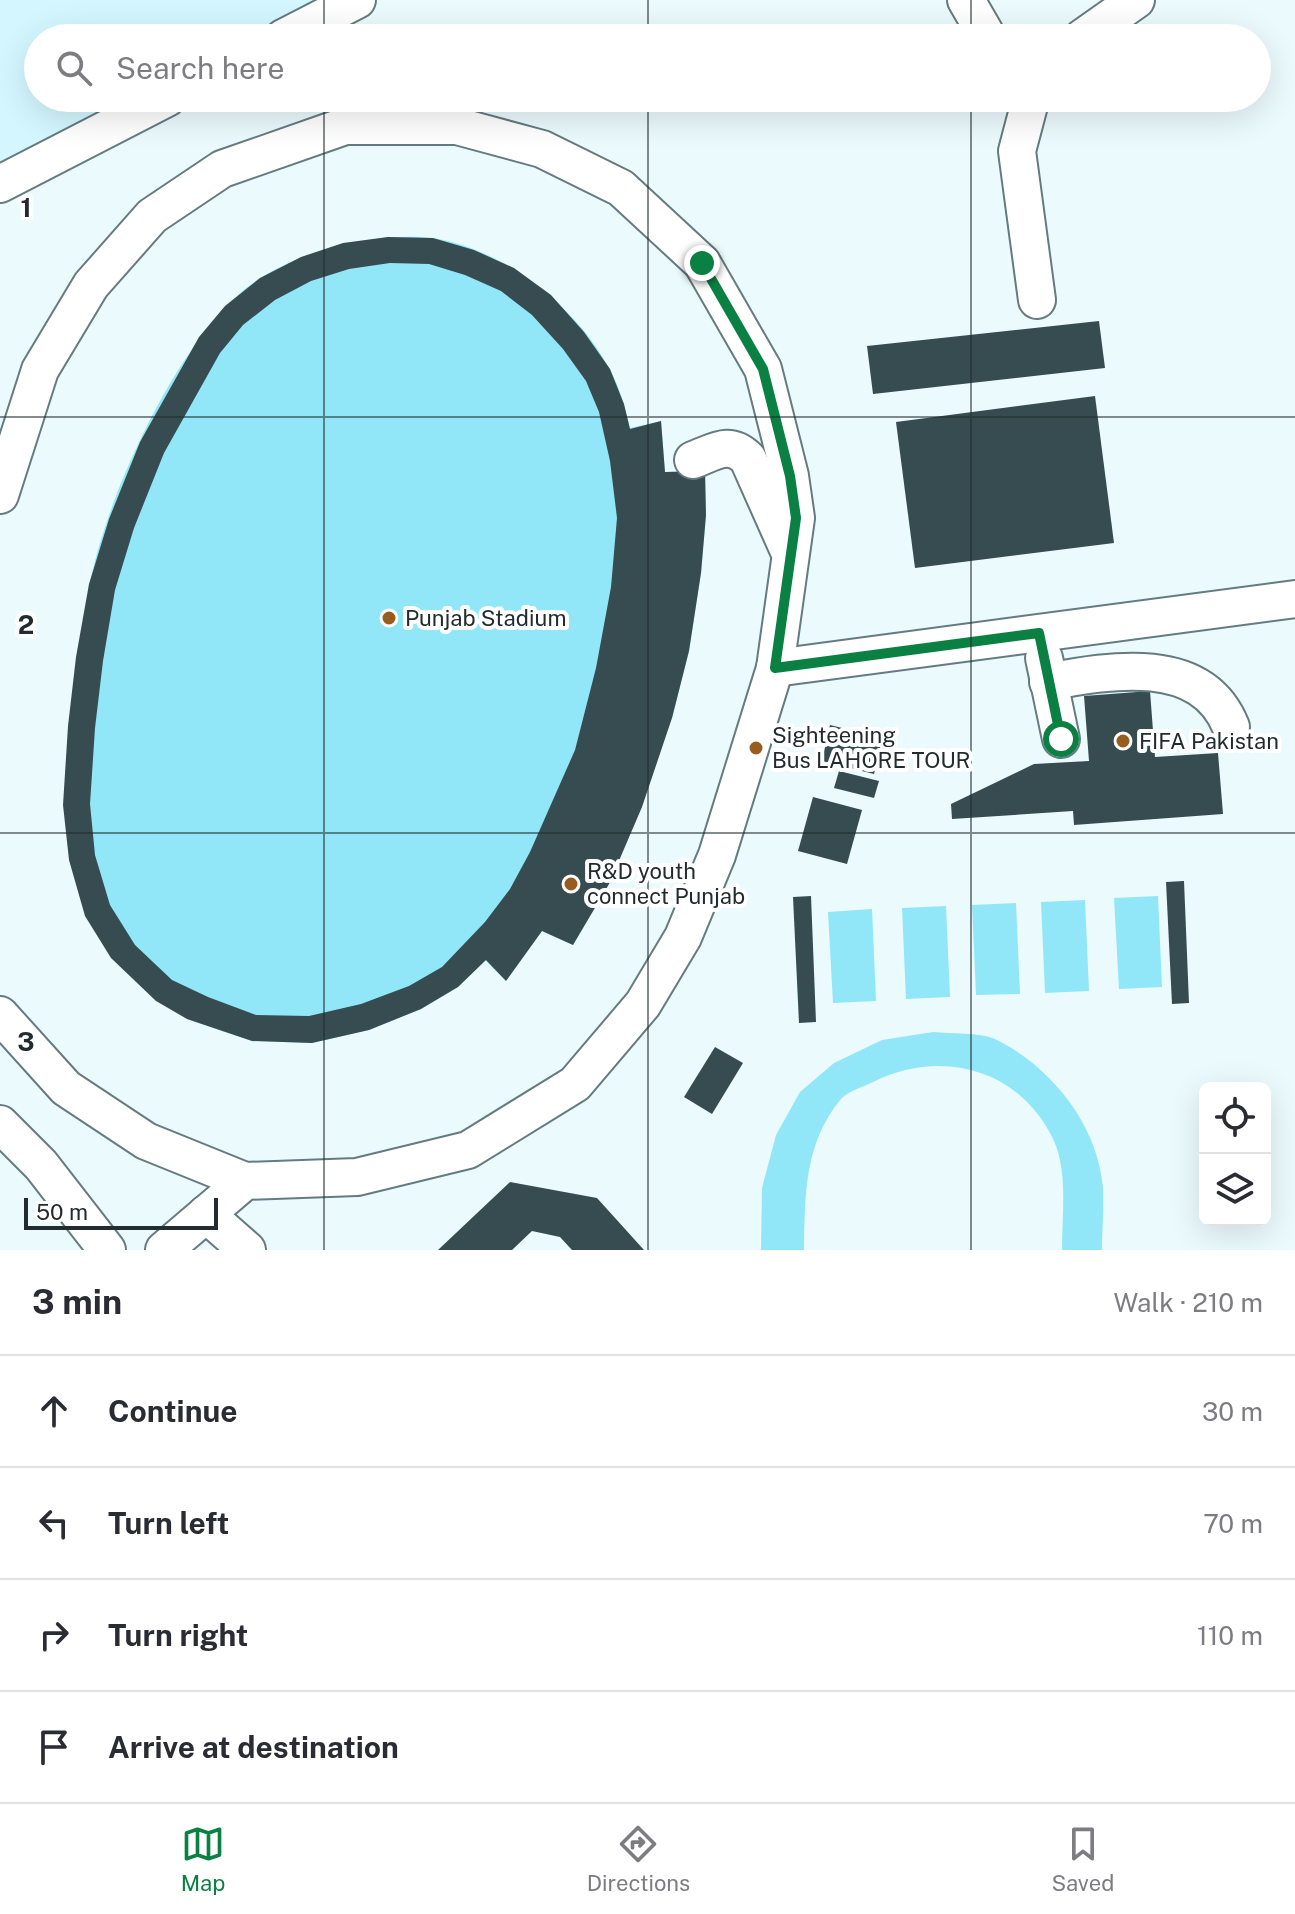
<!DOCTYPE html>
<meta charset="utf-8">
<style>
:root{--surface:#fff;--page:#f2f2f3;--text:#2b2b33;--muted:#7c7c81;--line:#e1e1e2;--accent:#0b8043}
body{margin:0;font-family:"Public Sans",sans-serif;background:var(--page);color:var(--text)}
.controls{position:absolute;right:24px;bottom:24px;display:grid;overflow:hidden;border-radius:12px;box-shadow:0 8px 32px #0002}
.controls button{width:72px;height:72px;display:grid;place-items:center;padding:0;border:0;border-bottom:2px solid var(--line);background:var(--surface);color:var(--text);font:40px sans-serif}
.scale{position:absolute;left:24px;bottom:20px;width:194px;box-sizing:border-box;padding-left:8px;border:4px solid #222b2d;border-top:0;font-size:22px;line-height:28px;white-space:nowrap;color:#222b2d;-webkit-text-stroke:6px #fff;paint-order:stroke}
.stop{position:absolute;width:24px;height:24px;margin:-18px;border:6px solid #0b8043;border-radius:50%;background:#fff}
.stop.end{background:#0b8043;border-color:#fff;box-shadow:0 2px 8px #0008}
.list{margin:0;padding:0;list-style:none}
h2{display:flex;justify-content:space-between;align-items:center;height:104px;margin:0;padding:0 32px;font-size:34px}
h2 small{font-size:26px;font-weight:400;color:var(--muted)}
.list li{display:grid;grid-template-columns:52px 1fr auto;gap:24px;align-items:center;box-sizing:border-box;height:112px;padding:0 32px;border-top:2px solid var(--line)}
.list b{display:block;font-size:30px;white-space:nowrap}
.list em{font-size:26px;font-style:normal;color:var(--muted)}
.icon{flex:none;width:44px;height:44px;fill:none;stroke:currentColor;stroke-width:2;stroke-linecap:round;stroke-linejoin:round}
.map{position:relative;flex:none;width:1295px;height:1250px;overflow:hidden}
.search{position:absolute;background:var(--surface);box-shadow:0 8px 32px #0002;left:24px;right:24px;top:24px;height:88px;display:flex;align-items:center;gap:20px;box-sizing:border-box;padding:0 28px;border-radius:44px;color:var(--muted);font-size:30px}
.sheet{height:552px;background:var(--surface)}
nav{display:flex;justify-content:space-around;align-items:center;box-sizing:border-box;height:112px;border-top:2px solid var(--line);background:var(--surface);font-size:22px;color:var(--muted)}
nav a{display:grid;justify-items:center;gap:4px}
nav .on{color:var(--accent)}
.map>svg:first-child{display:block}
</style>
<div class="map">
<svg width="1295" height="1250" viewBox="0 0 1295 1250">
<rect width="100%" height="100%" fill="#ebfafd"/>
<!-- built -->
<polygon fill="#d4f7ff" points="0,0 324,0 251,38 38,38 38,98 137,98 0,170"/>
<!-- green -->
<g fill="#91e7f8">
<path d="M388,237C402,237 417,236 431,238C502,247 577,307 610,370C620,388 625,408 630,428L661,421L665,472L705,471L706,515L701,573L689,651L672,718L609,884L573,945L542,931L506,981L485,960L458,987L421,1009L369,1030L312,1043L252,1041L187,1019L85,916C86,839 87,762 88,686C89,656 85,610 90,583C107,494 184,324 262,277C301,253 343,244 388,237Z"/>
<polygon points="1158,896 1162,987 1119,989 1114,898"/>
<polygon points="1085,900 1089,991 1045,993 1041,902"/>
<polygon points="1016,903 1020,994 976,995 972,905"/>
<polygon points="946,906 950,997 906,999 902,908"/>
<polygon points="872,909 876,1001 833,1003 828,912"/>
<path d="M933,1032C952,1034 978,1032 995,1039C1051,1066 1098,1125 1103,1188C1104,1208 1102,1230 1102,1250H1062C1062,1215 1068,1173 1054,1141C1021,1069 941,1048 873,1082C863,1087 848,1091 841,1099C804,1143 805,1196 804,1250H761L762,1188L776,1135L800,1092L834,1063L882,1040Z"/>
</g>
<!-- building -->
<g fill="#364c51" fill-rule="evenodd">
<path d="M388,237L433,238L474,250L514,268L551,295L584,332L610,369L624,404L630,429L661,421L665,472L705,471L706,515L701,573L689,651L672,718L642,807L609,884L573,945L542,931L506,981L486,960L458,987L421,1009L369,1030L312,1043L252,1041L187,1019L156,1001L111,958L85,916L69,860L63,805L68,726L76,657L89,584L109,519L140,442L199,337L225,306L260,278L301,257L343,243ZM390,263L429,264L465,275L501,291L532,315L563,349L586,381L599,412L610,461L617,518L611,587L596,668L575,750L530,852L510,889L485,922L442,967L409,986L361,1004L309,1016L256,1015L208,997L172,980L135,945L110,905L95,855L90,804L95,728L103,661L115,590L134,528L164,453L220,353L243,325L275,300L311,281L349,269Z"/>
<polygon points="1099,321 1105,368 873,394 867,346"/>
<polygon points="1095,396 1114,543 915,568 896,422"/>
<polygon points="1150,691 1155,757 1218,753 1223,814 1074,825 1073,811 952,819 951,804 1034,764 1089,761 1084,696"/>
<polygon points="830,725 883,738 874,774 822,761"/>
<polygon points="839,771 879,781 874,798 834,788"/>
<polygon points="813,797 862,810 847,864 798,851"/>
<polygon points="1184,881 1189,1003 1172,1004 1166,882"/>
<polygon points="811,896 816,1022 799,1023 793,897"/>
<polygon points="715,1047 743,1063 712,1114 684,1097"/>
<polygon points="510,1182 597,1198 644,1250 572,1250 560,1237 532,1231 512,1250 438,1250"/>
</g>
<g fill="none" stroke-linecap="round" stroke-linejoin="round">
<!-- minor casing -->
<g stroke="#647b80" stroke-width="40">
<g id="minor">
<polyline points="966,0 988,38"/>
<polyline points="283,38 357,0"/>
<polyline points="1082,38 1136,0"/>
<polyline points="1031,98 1017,151 1037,300"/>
<polyline points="0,184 167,98"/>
<path d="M693,460C715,452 729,440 748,459L788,549"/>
<polyline points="0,495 40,370 91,285 152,216 222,169 345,126 457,126 542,149 621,188 702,263 763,369 790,476 796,518 775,668 717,855 683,937 643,1004 575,1084 468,1150 357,1177 245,1181 164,1250"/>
<polyline points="1044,658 1061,739"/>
<polyline points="775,668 1295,599"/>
<path d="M1048,682C1111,670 1202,654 1231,727"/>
<polyline points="0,1015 66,1088 146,1141 245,1181"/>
<polyline points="0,1124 41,1165 107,1250"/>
<polyline points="206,1214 247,1250"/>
</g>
</g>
<!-- minor -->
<use href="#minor" stroke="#fff" stroke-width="36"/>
</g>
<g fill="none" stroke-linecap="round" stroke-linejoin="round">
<!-- route -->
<polyline stroke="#0b8043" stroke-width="10" points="702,263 763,369 790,476 796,518 775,668 1039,633 1061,739"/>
</g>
<!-- grid -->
<path fill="none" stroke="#222b2d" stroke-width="2" stroke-opacity="0.55" d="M324,0V38M648,0V38M971,0V38M324,98V1250M648,98V1250M971,98V1250M0,417H1295M0,833H1295"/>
<!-- markers -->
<g fill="#995c1f" stroke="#fff" stroke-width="3">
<circle cx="389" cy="618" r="8"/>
<circle cx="1123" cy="741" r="8"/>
<circle cx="756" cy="748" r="8"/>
<circle cx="571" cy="884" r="8"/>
</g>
<g text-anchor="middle" stroke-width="8" stroke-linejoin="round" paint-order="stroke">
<!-- poi labels -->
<g font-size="22" fill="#222b2d" stroke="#fff" text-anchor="start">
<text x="405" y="626">Punjab Stadium</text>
<text x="772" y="743">Sighteening<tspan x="772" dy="25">Bus LAHORE TOUR</tspan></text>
<text x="1139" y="749">FIFA Pakistan</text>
<text x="587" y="879">R&amp;D youth<tspan x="587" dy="25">connect Punjab</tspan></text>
</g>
</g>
<g font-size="26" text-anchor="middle" font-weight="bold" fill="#222b2d" stroke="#fff" stroke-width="8" stroke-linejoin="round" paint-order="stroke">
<text x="26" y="217">1</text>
<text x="26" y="634">2</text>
<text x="26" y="1051">3</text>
</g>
</svg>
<div class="controls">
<button><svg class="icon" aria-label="locate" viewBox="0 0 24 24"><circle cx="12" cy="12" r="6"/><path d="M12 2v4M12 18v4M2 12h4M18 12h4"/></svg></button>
<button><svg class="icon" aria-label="layers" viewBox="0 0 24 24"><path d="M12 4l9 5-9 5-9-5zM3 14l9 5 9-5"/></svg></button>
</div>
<div class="scale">50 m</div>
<div class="stop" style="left:1061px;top:739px"></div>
<div class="stop end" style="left:702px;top:263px"></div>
<div class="search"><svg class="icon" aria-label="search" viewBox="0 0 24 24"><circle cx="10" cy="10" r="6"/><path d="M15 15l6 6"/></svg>Search here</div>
</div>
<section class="sheet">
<h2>3 min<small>Walk · 210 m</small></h2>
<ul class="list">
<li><svg class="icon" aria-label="ahead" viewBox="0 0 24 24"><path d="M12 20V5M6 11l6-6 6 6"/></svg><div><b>Continue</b></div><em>30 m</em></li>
<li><svg class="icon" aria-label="left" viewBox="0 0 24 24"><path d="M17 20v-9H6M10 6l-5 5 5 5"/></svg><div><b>Turn left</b></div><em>70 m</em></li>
<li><svg class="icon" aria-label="right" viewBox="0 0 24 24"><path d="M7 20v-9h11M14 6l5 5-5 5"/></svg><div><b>Turn right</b></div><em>110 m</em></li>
<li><svg class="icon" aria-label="arrive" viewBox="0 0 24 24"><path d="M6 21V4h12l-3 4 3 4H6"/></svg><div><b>Arrive at destination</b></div></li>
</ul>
</section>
<nav>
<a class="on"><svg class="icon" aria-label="map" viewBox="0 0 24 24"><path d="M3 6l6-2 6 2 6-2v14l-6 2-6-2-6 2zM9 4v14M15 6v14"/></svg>Map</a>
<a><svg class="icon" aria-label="directions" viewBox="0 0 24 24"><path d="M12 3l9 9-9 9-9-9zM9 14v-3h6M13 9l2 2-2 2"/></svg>Directions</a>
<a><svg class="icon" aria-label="saved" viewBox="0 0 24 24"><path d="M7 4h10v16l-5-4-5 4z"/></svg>Saved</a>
</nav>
